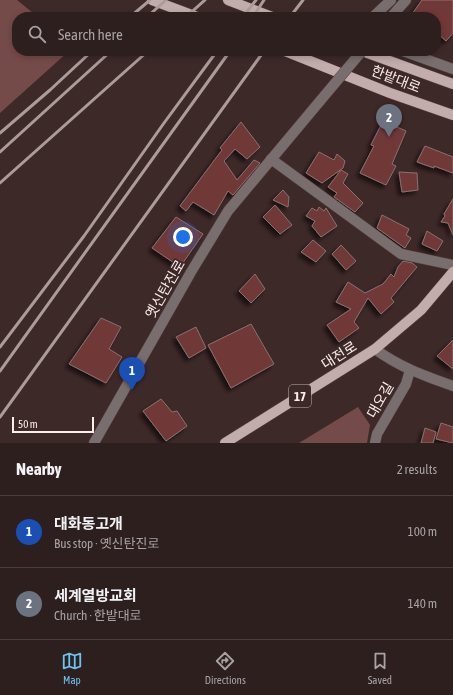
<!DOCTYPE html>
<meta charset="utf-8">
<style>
:root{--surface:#2e1f1f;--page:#362728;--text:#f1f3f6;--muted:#a7a2a4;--line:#493d3d;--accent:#68c4f0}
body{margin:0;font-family:"Asap Condensed","Noto Sans KR",sans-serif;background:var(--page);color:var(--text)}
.scale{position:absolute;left:12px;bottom:10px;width:82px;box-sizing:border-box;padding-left:4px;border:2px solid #fceeed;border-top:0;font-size:11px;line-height:14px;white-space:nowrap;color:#fceeed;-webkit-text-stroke:3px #3e2929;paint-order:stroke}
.you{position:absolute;left:183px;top:237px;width:14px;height:14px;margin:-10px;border:3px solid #fff;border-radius:50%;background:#1a73e8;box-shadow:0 0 0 6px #1a73e833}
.badge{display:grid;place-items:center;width:26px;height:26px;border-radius:50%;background:var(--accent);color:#fff;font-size:13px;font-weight:700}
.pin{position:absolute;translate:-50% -33px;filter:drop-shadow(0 1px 2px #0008)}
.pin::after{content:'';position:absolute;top:21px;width:14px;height:12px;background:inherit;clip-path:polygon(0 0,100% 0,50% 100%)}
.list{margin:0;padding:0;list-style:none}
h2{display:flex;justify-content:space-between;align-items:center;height:52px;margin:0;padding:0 16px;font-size:17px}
h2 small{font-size:13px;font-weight:400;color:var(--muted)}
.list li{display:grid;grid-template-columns:26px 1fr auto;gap:12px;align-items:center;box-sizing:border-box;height:72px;padding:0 16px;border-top:1px solid var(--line)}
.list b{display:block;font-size:15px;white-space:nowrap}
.list p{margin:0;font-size:13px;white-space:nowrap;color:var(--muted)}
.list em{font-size:13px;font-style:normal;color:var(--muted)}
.icon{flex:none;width:22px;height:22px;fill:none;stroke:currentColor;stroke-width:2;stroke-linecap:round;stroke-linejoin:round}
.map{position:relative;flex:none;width:453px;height:443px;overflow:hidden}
.search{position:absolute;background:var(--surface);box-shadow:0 2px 6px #0003;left:12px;right:12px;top:12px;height:44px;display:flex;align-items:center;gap:10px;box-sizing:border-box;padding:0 14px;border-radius:16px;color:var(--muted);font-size:15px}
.sheet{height:196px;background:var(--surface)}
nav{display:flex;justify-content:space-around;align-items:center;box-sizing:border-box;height:56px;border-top:1px solid var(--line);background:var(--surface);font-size:11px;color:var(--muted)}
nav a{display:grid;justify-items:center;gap:2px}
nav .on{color:var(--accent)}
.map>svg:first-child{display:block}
</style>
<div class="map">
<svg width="453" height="443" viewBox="0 0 453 443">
<defs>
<filter id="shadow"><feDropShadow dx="-3.5" dy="3.5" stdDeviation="2" flood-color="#0009"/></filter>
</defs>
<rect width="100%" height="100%" fill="#3e2929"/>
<!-- green -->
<g fill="#754b4a">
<polygon points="0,0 17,0 38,17 17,17 17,51 69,51 0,113"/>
<polygon points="358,407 370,425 367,443 299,443"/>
</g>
<!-- building -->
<g fill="#713737" stroke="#897170" filter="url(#shadow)">
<polygon points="422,0 453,0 453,33 446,41 436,32 436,17 410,17"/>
<polygon points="383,121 406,131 392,164 396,166 386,185 360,173 374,146 371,145"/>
<polygon points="241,122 260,147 247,159 235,149 224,161 237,180 254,160 260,163 233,195 228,191 214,215 193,202 186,211 180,206 222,150 220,148"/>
<polygon points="425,146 453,157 453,173 434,166 434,168 417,162"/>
<polygon points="319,152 334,160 337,154 345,161 343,168 322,183 306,173"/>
<polygon points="341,170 348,174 343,183 363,203 355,212 334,197 337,193 328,187"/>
<polygon points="399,172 417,173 418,190 402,192"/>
<polygon points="283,190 289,197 288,207 273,200"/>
<polygon points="453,199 453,235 448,223 441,222 445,216 444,214"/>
<polygon points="275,205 292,225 280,234 263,217"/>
<polygon points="319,207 324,211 326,208 337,226 321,237 312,226 315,221 306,216 312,208 317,211"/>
<polygon points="382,215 409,229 406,235 411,238 405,248 377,228"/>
<polygon points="176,217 203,234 180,267 152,248"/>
<polygon points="427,231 443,241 437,251 422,244"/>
<polygon points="313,240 326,251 316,262 301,252"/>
<polygon points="341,245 356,261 346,270 332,254"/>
<polygon points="403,261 412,263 417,267 391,298 394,302 381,314 368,298 354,322 359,328 339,342 327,325 351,309 336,302 348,282 365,293 383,284 391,274 394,277 398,267"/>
<polygon points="255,274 265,289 251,303 239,291"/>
<polygon points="101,318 121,327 109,349 122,357 106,383 69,364"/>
<polygon points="251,324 274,364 231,388 208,345"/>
<polygon points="196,327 206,348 189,358 176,337"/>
<polygon points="453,340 453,369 437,356"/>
<polygon points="161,399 172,412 177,411 187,426 166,441 143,411"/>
<polygon points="441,423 453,427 453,443 436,439"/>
<polygon points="425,428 436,432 433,443 421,443"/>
</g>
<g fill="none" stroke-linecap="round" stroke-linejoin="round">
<!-- minor casing -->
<g stroke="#594544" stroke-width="11">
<g id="minor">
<polyline points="373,17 391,0"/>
<polyline points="391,17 406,0"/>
<polyline points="403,51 453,69"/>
<polyline points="271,159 401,254 453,265"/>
<path d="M375,349C399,367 425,376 453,386"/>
<polyline points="94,443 191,272 228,211 320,101"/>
<polyline points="375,443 377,434 406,384 410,370"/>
</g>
</g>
<!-- major casing -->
<g stroke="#594544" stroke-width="11">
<g id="major">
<polyline points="152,0 197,17"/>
<polyline points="228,0 272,17"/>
<polyline points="285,51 390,93 453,115"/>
<polyline points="362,51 453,84"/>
<polyline points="225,443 375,349 421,310 453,272"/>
</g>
</g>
<!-- minor -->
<use href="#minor" stroke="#796e6e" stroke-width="10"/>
<!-- major -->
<use href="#major" stroke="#c3adac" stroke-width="10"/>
<!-- rail -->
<g stroke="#ac9b9b" stroke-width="3">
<polyline points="130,17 150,0"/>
<polyline points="147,17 166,0"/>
<polyline points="186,17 205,0"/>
<polyline points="243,17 256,0"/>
<polyline points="253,17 264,0"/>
<polyline points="290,17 303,0"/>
<polyline points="0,133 50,90 92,51"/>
<polyline points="0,152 111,51"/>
<polyline points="0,183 148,51"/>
<polyline points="0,347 84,236 164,123 217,51"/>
<polyline points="0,371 230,51"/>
<polyline points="0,417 264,51"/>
</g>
<!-- minor-bridge casing -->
<g stroke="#594544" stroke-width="11" stroke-linecap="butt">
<polyline id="minor-bridge" points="320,101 362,51"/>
</g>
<!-- minor-bridge -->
<use href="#minor-bridge" stroke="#796e6e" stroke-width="10"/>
</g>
<g text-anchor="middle" stroke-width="3.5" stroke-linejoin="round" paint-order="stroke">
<!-- shield labels -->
<rect fill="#3e2929" stroke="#c3b3b2" stroke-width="1" x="289" y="385" width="22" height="22" rx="3"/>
<g font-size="13" font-weight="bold" fill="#fceeed">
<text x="300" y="401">17</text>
</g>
<!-- street labels -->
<g font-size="14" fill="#fceeed" stroke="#3e2929">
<text transform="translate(396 79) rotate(21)" y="5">한밭대로</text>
<text transform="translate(165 289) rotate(-60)" y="5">옛신탄진로</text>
<text transform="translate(339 355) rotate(-32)" y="5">대전로</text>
<text transform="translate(380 400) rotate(-60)" y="5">대오길</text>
</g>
</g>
</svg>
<div class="scale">50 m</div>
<div class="you"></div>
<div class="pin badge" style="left:132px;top:390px;background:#1a4fb4">1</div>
<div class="pin badge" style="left:389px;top:137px;background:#6b7280">2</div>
<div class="search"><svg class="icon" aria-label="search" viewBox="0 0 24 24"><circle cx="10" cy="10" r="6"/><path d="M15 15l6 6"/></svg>Search here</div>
</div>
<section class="sheet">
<h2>Nearby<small>2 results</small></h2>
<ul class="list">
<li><span class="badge" style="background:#1a4fb4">1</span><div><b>대화동고개</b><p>Bus stop · 옛신탄진로</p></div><em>100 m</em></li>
<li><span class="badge" style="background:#6b7280">2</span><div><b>세계열방교회</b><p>Church · 한밭대로</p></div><em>140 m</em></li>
</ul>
</section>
<nav>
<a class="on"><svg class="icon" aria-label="map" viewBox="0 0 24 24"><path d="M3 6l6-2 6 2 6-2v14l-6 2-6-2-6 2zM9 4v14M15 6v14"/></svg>Map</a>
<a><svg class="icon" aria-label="directions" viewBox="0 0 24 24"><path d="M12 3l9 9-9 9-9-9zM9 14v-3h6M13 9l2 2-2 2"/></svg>Directions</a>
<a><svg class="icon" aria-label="saved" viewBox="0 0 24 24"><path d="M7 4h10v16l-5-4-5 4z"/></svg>Saved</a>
</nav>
